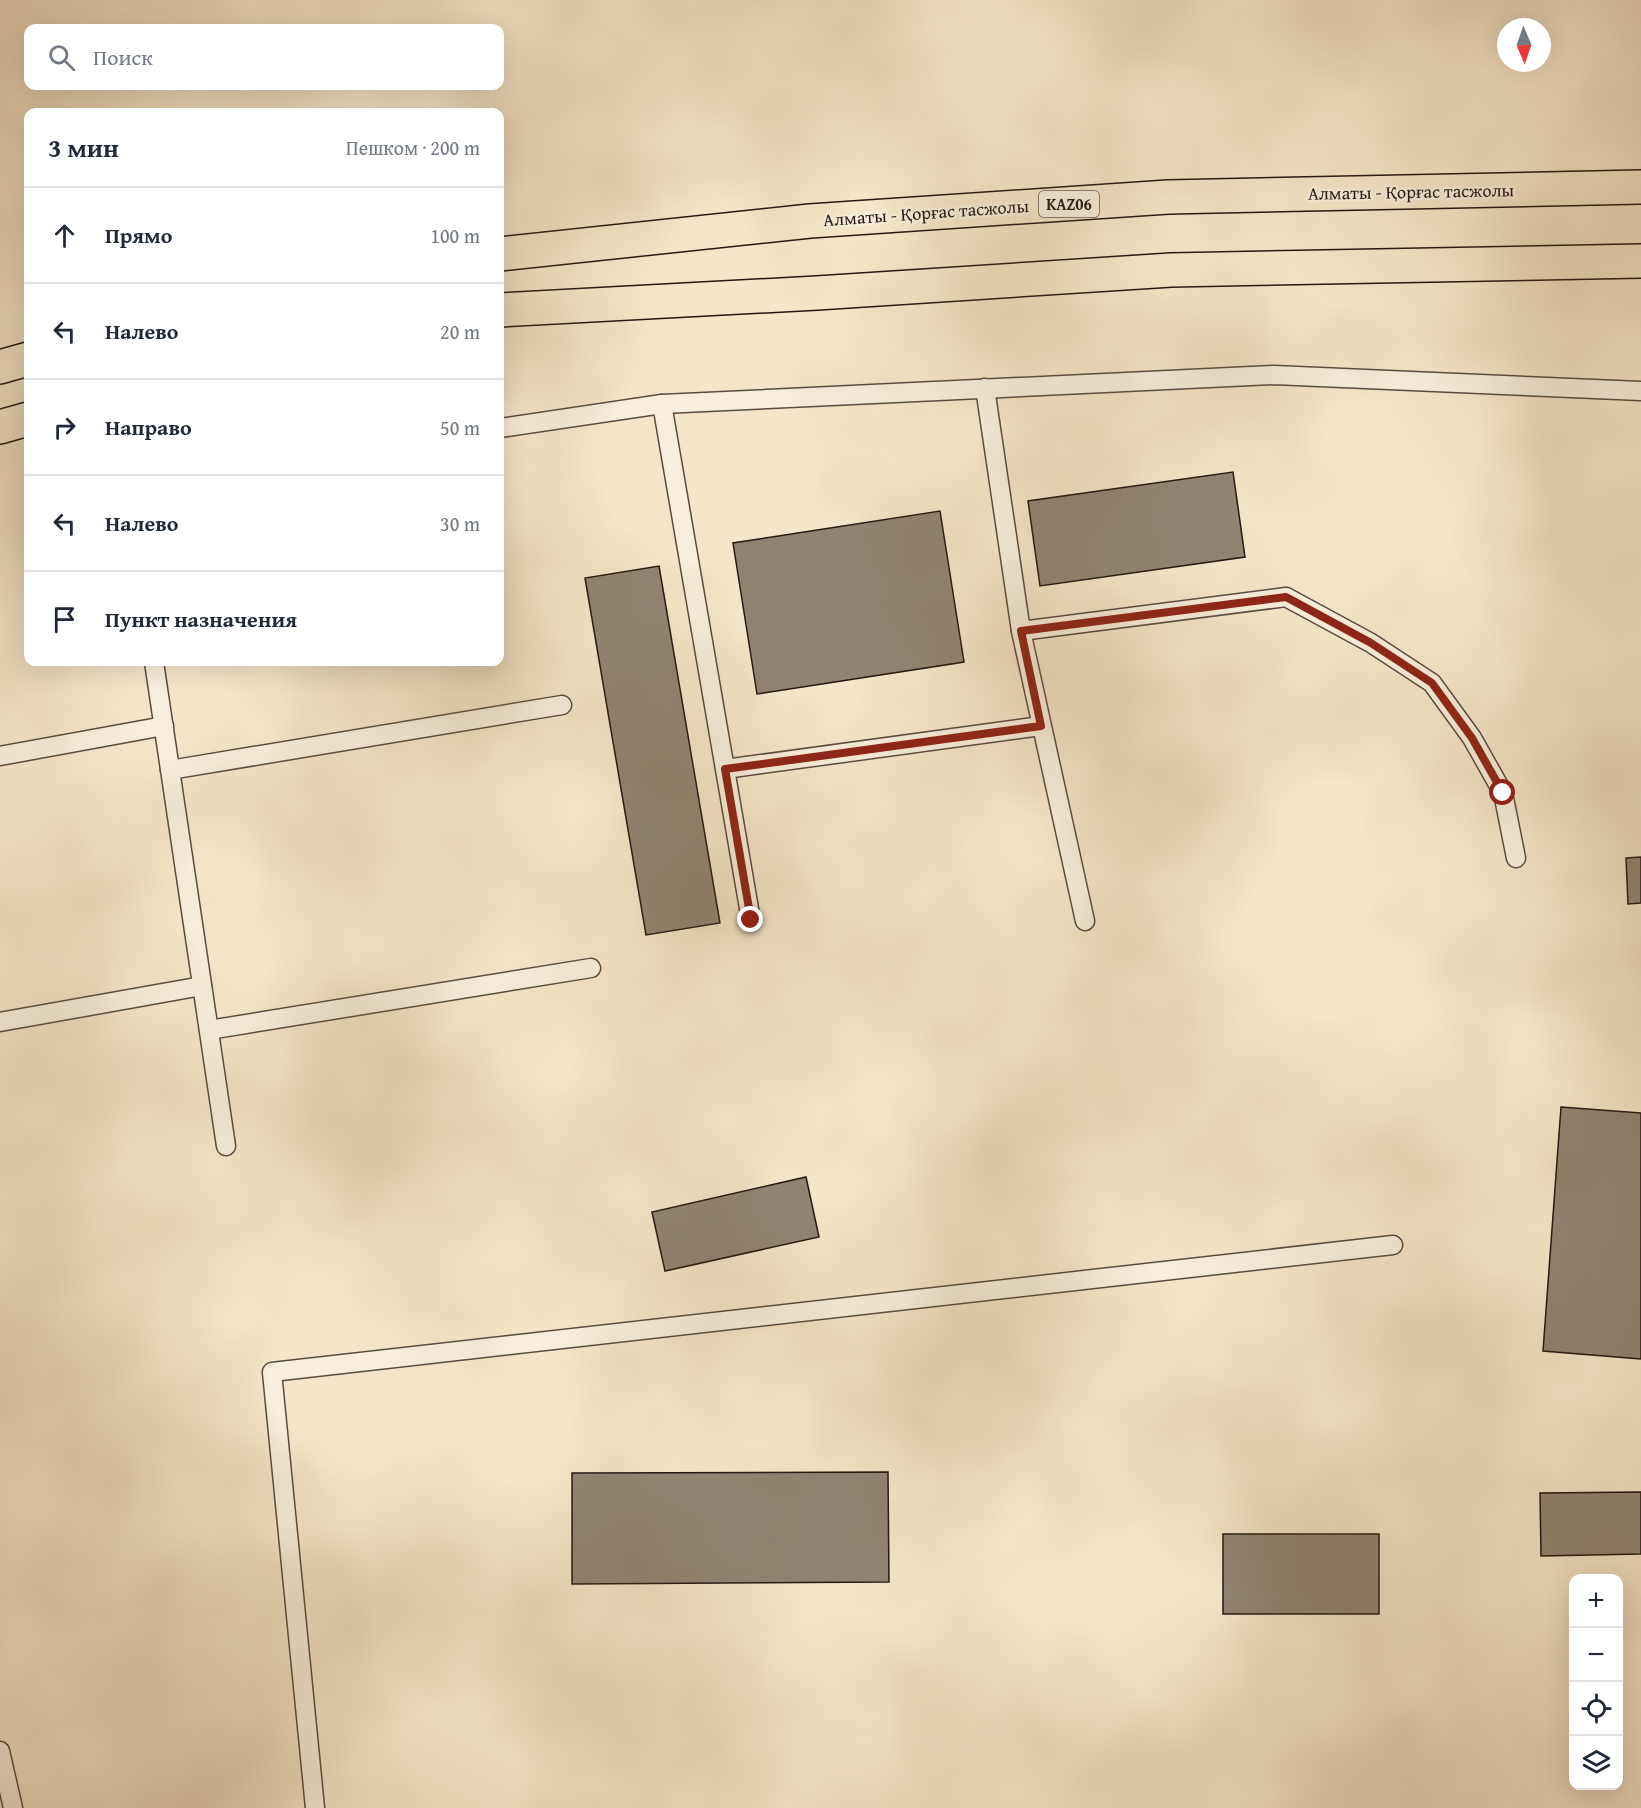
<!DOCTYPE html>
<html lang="ru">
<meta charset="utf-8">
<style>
:root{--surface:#fff;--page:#f6f6f7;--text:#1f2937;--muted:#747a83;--line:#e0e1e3}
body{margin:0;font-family:"Gentium Book Plus",serif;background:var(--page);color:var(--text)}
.controls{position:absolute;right:18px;bottom:18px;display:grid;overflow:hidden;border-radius:12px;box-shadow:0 6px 24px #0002}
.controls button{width:54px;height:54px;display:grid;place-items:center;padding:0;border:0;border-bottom:2px solid var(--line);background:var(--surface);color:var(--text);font:30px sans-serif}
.compass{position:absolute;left:1497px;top:18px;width:54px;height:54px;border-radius:50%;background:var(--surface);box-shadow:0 6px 24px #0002;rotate:178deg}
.stop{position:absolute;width:18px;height:18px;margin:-14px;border:4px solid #8f2418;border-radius:50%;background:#fff}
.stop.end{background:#8f2418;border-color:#fff;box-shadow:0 2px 6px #0008}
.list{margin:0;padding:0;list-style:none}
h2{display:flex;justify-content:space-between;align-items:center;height:78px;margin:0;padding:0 24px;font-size:26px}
h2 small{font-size:20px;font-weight:400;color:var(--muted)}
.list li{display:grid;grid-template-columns:39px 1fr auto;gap:18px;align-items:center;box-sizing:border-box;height:96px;padding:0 24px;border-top:2px solid var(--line)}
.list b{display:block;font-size:22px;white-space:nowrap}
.list em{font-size:20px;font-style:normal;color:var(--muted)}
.icon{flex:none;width:33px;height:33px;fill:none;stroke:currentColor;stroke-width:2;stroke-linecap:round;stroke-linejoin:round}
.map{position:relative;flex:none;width:1641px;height:1808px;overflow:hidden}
.search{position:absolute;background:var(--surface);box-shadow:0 6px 24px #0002;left:24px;top:24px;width:480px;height:66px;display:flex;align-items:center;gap:15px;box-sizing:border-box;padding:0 21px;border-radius:12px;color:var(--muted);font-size:22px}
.panel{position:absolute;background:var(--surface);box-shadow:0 6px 24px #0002;left:24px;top:108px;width:480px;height:558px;border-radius:12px}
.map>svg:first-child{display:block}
</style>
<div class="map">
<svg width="1641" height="1808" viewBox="0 0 1641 1808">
<rect width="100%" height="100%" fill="#f6e5c8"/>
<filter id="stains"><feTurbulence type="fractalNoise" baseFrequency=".00333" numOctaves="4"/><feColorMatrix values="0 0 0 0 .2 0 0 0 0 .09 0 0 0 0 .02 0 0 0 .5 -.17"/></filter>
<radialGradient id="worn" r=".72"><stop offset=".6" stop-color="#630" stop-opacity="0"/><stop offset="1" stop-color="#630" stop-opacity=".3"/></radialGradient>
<!-- building -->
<g fill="#928371" stroke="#251813" stroke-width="1.5">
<polygon points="1233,472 1245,557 1040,586 1028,501"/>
<polygon points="940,511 964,662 757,694 733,543"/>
<polygon points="659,566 720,923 646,935 585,578"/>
<polygon points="1641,857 1641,903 1628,904 1626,858"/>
<polygon points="1561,1107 1641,1113 1641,1359 1543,1351"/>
<polygon points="806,1177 819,1237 665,1271 652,1212"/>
<polygon points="888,1472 889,1582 572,1584 572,1473"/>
<polygon points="1641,1492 1641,1554 1541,1556 1540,1493"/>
<rect x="1223" y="1534" width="156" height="80"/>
</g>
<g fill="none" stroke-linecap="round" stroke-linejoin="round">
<!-- service casing -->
<g stroke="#594b40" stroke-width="21">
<g id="service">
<polyline points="985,388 1021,631 1085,921"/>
<polyline points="662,404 1274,375 1641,391"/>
<polyline points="500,428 662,404 751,920"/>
<polyline points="1021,631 1286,597 1371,643 1432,683 1472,738 1503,793 1516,858"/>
<polyline points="154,662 226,1146"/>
<polyline points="0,756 164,726"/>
<polyline points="725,769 1041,726"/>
<polyline points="170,770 562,705"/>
<polyline points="0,1022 202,986"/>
<polyline points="209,1030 591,968"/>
<polyline points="0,1751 13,1808"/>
<polyline points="315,1808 272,1372 1393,1245"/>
</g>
</g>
<!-- motorway casing -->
<g stroke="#251813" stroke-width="36">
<g id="motorway">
<polyline points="500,254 810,221 1168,197 1641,187"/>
<polyline points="500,310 817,293 1171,270 1641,261"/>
<polyline points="0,367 28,359"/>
<polyline points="0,427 28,419"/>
</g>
</g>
<!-- service -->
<use href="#service" stroke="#f9eedb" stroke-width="18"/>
<!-- motorway -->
<use href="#motorway" stroke="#f6e5c8" stroke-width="33"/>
</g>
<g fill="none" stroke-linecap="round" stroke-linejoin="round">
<!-- route -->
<polyline stroke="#8f2418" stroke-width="8" points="751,920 725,769 1041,726 1021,631 1286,597 1371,643 1432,683 1472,738 1503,793"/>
</g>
<g text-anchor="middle" stroke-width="4.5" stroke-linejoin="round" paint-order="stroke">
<!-- shield labels -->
<rect fill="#f9eedb" stroke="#65584f" stroke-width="1.5" x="1039" y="191" width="60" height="26" rx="4.5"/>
<g font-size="16" font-weight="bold" fill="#251813">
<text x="1069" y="210">KAZ06</text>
</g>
<!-- street labels -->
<g font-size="18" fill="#251813" stroke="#f9eedb">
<text transform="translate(1411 192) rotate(-1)" y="6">Алматы - Қорғас тасжолы</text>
<text transform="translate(926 213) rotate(-4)" y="6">Алматы - Қорғас тасжолы</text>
</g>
</g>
<rect width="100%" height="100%" filter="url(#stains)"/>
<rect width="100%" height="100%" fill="url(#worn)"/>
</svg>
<div class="controls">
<button>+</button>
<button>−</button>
<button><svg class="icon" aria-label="locate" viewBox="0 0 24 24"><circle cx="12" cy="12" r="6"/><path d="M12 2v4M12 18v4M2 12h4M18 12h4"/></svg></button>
<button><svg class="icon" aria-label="layers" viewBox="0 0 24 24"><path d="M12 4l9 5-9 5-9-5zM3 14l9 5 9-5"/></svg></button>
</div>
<svg class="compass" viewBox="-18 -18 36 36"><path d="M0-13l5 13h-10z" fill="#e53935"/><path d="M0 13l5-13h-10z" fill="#747a83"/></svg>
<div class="stop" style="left:1503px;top:793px"></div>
<div class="stop end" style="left:751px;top:920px"></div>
<div class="search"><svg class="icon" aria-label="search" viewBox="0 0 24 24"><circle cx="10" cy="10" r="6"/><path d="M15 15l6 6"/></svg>Поиск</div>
<section class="panel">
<h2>3 мин<small>Пешком · 200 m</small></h2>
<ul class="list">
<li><svg class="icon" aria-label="ahead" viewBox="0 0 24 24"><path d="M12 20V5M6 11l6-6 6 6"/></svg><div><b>Прямо</b></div><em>100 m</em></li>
<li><svg class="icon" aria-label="left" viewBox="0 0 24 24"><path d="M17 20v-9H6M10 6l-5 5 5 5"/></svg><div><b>Налево</b></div><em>20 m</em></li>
<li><svg class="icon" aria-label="right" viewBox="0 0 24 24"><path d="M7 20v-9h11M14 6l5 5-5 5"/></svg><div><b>Направо</b></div><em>50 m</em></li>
<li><svg class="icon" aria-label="left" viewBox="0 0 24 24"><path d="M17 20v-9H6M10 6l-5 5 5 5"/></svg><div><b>Налево</b></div><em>30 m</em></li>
<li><svg class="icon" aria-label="arrive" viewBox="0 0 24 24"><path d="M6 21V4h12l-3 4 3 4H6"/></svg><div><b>Пункт назначения</b></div></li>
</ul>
</section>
</div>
